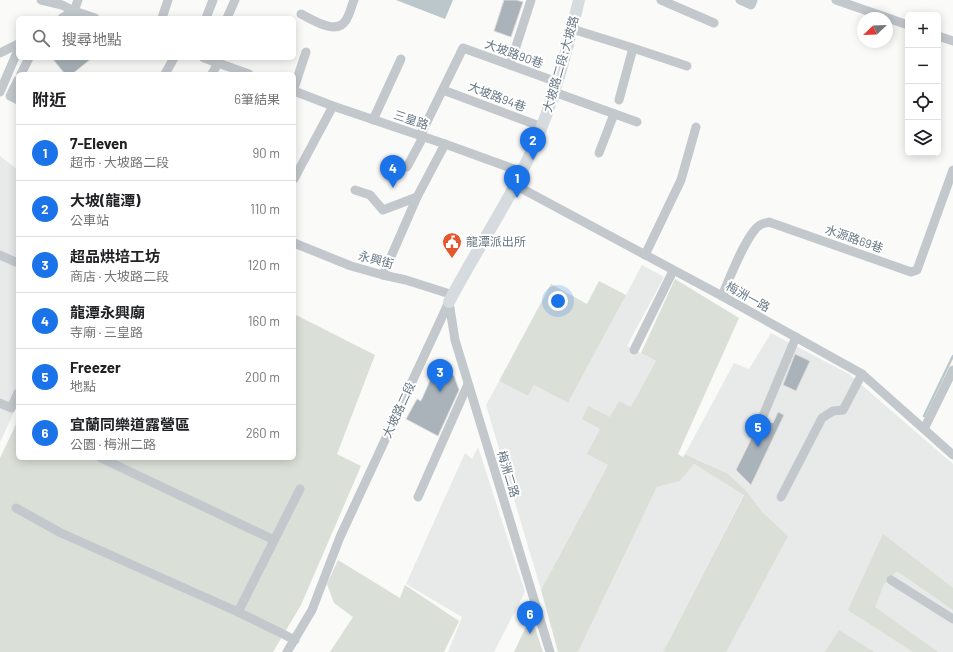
<!DOCTYPE html>
<html lang="zh-TW">
<meta charset="utf-8">
<style>
:root{--surface:#fff;--page:#f6f6f6;--text:#202124;--muted:#757577;--line:#e0e0e0;--accent:#1a73e8}
body{margin:0;font-family:Barlow,"Noto Sans TC",sans-serif;background:var(--page);color:var(--text)}
.controls{position:absolute;right:12px;top:12px;display:grid;overflow:hidden;border-radius:6px;box-shadow:0 2px 10px #0003}
.controls button{width:36px;height:36px;display:grid;place-items:center;padding:0;border:0;border-bottom:1px solid var(--line);background:var(--surface);color:var(--text);font:20px sans-serif}
.compass{position:absolute;left:857px;top:12px;width:36px;height:36px;border-radius:50%;background:var(--surface);box-shadow:0 2px 10px #0003;rotate:247deg}
.you{position:absolute;left:558px;top:301px;width:14px;height:14px;margin:-10px;border:3px solid #fff;border-radius:50%;background:#1a73e8;box-shadow:0 0 0 6px #1a73e833}
.badge{display:grid;place-items:center;width:26px;height:26px;border-radius:50%;background:var(--accent);color:#fff;font-size:13px;font-weight:700}
.pin{position:absolute;translate:-50% -33px;filter:drop-shadow(0 1px 2px #0008)}
.pin::after{content:'';position:absolute;top:21px;width:14px;height:12px;background:inherit;clip-path:polygon(0 0,100% 0,50% 100%)}
.list{margin:0;padding:0;list-style:none}
h2{display:flex;justify-content:space-between;align-items:center;height:52px;margin:0;padding:0 16px;font-size:17px}
h2 small{font-size:13px;font-weight:400;color:var(--muted)}
.list li{display:grid;grid-template-columns:26px 1fr auto;gap:12px;align-items:center;box-sizing:border-box;height:56px;padding:0 16px;border-top:1px solid var(--line)}
.list b{display:block;font-size:15px;white-space:nowrap}
.list p{margin:0;font-size:13px;white-space:nowrap;color:var(--muted)}
.list em{font-size:13px;font-style:normal;color:var(--muted)}
.icon{flex:none;width:22px;height:22px;fill:none;stroke:currentColor;stroke-width:2;stroke-linecap:round;stroke-linejoin:round}
.map{position:relative;flex:none;width:953px;height:652px;overflow:hidden}
.search{position:absolute;background:var(--surface);box-shadow:0 2px 10px #0003;left:16px;top:16px;width:280px;height:44px;display:flex;align-items:center;gap:10px;box-sizing:border-box;padding:0 14px;border-radius:6px;color:var(--muted);font-size:15px}
.panel{position:absolute;background:var(--surface);box-shadow:0 2px 10px #0003;left:16px;top:72px;width:280px;height:388px;border-radius:6px}
.map>svg:first-child{display:block}
</style>
<div class="map">
<svg width="953" height="652" viewBox="0 0 953 652">
<rect width="100%" height="100%" fill="#fafaf8"/>
<!-- built -->
<g fill="#e8e9e9">
<polygon points="0,156 18,170 18,404 0,442"/>
<polygon points="642,265 664,277 627,346 656,361 631,408 619,401 610,418 582,418 601,429 608,465 541,590 486,405 499,381 528,396 534,385 568,403"/>
<polygon points="771,333 849,374 953,464 953,652 725,652 760,511 748,493 707,464 685,454 734,363 749,369"/>
<polygon points="478,447 525,592 494,652 448,652 462,617 406,584 465,453 472,459"/>
<polygon points="694,464 744,494 663,652 578,652 657,487 680,481"/>
</g>
<!-- green -->
<g fill="#dadfd7">
<polygon points="675,279 739,318 678,454 683,457 685,454 728,474 748,493 762,512 788,536 726,652 663,652 744,495 694,464 680,481 657,487 578,652 558,652 541,590 608,465 587,454 600,429 582,419 588,406 610,417 619,401 631,407 656,361 641,353"/>
<polygon points="599,281 626,295 568,403 534,385 528,396 499,381 551,284 587,304"/>
<polygon points="294,314 375,355 337,454 361,466 301,605 273,652 0,652 0,458 18,420 18,458 294,458"/>
<polygon points="883,534 953,588 953,610 897,571 884,584 875,607 938,652 913,652 848,610"/>
<polygon points="338,560 400,598 405,585 459,621 444,652 330,652 353,617 334,603 327,584"/>
<polygon points="531,616 543,652 514,652"/>
<polygon points="839,630 874,652 825,652"/>
</g>
<!-- water -->
<polygon fill="#bbc7cb" points="396,0 453,0 445,19"/>
<g fill="none" stroke-linecap="round" stroke-linejoin="round">
<!-- stream -->
<polyline stroke="#bbc7cb" stroke-width="2.5" points="924,416 953,356"/>
</g>
<!-- building -->
<g fill="#aab3b9" stroke="#dcdcda">
<polygon points="504,0 516,0 523,2 511,37 494,31"/>
<polygon points="52,58 92,58 72,74 65,74"/>
<polygon points="795,354 810,361 796,391 783,385"/>
<polygon points="436,367 454,376 459,390 438,436 406,419 417,399 421,401"/>
<polygon points="778,412 784,415 751,485 736,470 760,421 763,422 767,421 773,423"/>
</g>
<g fill="none" stroke-linecap="round" stroke-linejoin="round">
<!-- minor -->
<g stroke="#c3c8cc" stroke-width="9">
<polyline points="41,0 62,5 74,11 95,18"/>
<polyline points="661,0 714,23"/>
<polyline points="740,0 751,5 753,0"/>
<polyline points="836,0 908,25"/>
<polyline points="74,11 78,0"/>
<path d="M301,14C313,20 337,36 346,20C350,14 351,7 354,0"/>
<polyline points="62,18 74,11"/>
<polyline points="162,18 168,0"/>
<polyline points="206,18 213,0"/>
<polyline points="227,18 235,0"/>
<polyline points="572,29 633,48 687,66"/>
<polyline points="938,36 953,41"/>
<polyline points="0,53 18,44"/>
<polyline points="204,58 249,74"/>
<polyline points="510,65 531,0"/>
<polyline points="21,74 29,58"/>
<polyline points="165,74 174,58"/>
<polyline points="212,74 218,63"/>
<polyline points="18,80 10,96 18,100"/>
<polyline points="294,88 306,52"/>
<polyline points="443,90 542,127"/>
<polyline points="294,91 333,106 445,144 522,172"/>
<polyline points="0,92 18,50"/>
<polyline points="554,92 637,122"/>
<polyline points="619,100 633,48"/>
<polyline points="373,120 401,59"/>
<polyline points="420,136 463,48 557,82"/>
<polyline points="599,153 614,114"/>
<polyline points="407,167 423,137"/>
<polyline points="294,179 333,106"/>
<polyline points="515,185 722,296 862,374 953,455"/>
<polyline points="355,190 370,195 383,210 417,197"/>
<polyline points="294,243 351,266 383,275 406,280 453,295"/>
<polyline points="0,255 18,263"/>
<polyline points="645,255 681,180 696,127"/>
<polyline points="383,275 417,197 445,144"/>
<path d="M722,296C729,280 746,234 760,225C763,223 767,223 769,222L911,272L917,270L953,170"/>
<polyline points="449,302 455,340 550,652"/>
<polyline points="634,350 673,271"/>
<polyline points="0,403 11,408 18,393"/>
<polyline points="763,416 796,337"/>
<polyline points="924,429 953,370"/>
<polyline points="101,458 274,540"/>
<polyline points="418,497 468,384"/>
<polyline points="781,497 822,418 833,411 843,410 862,374"/>
<polyline points="16,508 61,533 238,612 295,640"/>
<polyline points="891,580 953,619"/>
<polyline points="238,612 300,489"/>
<polyline points="287,652 312,610 340,537 449,302"/>
</g>
<!-- major -->
<path stroke="#d6dbdf" stroke-width="12" d="M449,302C476,250 510,201 533,148C554,101 567,50 579,0"/>
</g>
<!-- icons -->
<defs>
<g id="civic-pin" transform="scale(1)"><path d="M0 17L-7.5 6A9.5 9.5 0 1 1 7.5 6Z" fill="#e4572e" stroke="#fff"/><path d="M-.6-6.5H3V-4.5H.6V-3L4-1V1h2V6H-6V1h2V-1L-.6-3ZM-1.2 2.5V6h2.4V2.5Z" fill="#fff"/></g>
</defs>
<g fill-rule="evenodd">
<use href="#civic-pin" x="452" y="242"/>
</g>
<g text-anchor="middle" stroke-width="4" stroke-linejoin="round" paint-order="stroke">
<!-- street labels -->
<g font-size="12" fill="#657683" stroke="#fff">
<text transform="translate(514 54) rotate(20)" y="4">大坡路90巷</text>
<text transform="translate(561 64) rotate(-74)" y="4">大坡路二段;大坡路</text>
<text transform="translate(497 97) rotate(21)" y="4">大坡路94巷</text>
<text transform="translate(411 120) rotate(18)" y="4">三皇路</text>
<text transform="translate(854 239) rotate(19)" y="4">水源路69巷</text>
<text transform="translate(376 260) rotate(15)" y="4">永興街</text>
<text transform="translate(748 297) rotate(29)" y="4">梅洲一路</text>
<text transform="translate(399 410) rotate(-65)" y="4">大坡路二段</text>
<text transform="translate(508 474) rotate(73)" y="4">梅洲二路</text>
</g>
<!-- poi labels -->
<g font-size="12" fill="#657683" stroke="#fff" text-anchor="start">
<text x="466" y="246">龍潭派出所</text>
</g>
</g>
</svg>
<div class="controls">
<button>+</button>
<button>−</button>
<button><svg class="icon" aria-label="locate" viewBox="0 0 24 24"><circle cx="12" cy="12" r="6"/><path d="M12 2v4M12 18v4M2 12h4M18 12h4"/></svg></button>
<button><svg class="icon" aria-label="layers" viewBox="0 0 24 24"><path d="M12 4l9 5-9 5-9-5zM3 14l9 5 9-5"/></svg></button>
</div>
<svg class="compass" viewBox="-18 -18 36 36"><path d="M0-13l5 13h-10z" fill="#e53935"/><path d="M0 13l5-13h-10z" fill="#757577"/></svg>
<div class="you"></div>
<div class="pin badge" style="left:517px;top:198px">1</div>
<div class="pin badge" style="left:533px;top:160px">2</div>
<div class="pin badge" style="left:440px;top:392px">3</div>
<div class="pin badge" style="left:393px;top:188px">4</div>
<div class="pin badge" style="left:758px;top:447px">5</div>
<div class="pin badge" style="left:530px;top:634px">6</div>
<div class="search"><svg class="icon" aria-label="search" viewBox="0 0 24 24"><circle cx="10" cy="10" r="6"/><path d="M15 15l6 6"/></svg>搜尋地點</div>
<section class="panel">
<h2>附近<small>6筆結果</small></h2>
<ul class="list">
<li><span class="badge">1</span><div><b>7-Eleven</b><p>超市 · 大坡路二段</p></div><em>90 m</em></li>
<li><span class="badge">2</span><div><b>大坡(龍潭)</b><p>公車站</p></div><em>110 m</em></li>
<li><span class="badge">3</span><div><b>超品烘培工坊</b><p>商店 · 大坡路二段</p></div><em>120 m</em></li>
<li><span class="badge">4</span><div><b>龍潭永興廟</b><p>寺廟 · 三皇路</p></div><em>160 m</em></li>
<li><span class="badge">5</span><div><b>Freezer</b><p>地點</p></div><em>200 m</em></li>
<li><span class="badge">6</span><div><b>宜蘭同樂道露營區</b><p>公園 · 梅洲二路</p></div><em>260 m</em></li>
</ul>
</section>
</div>
